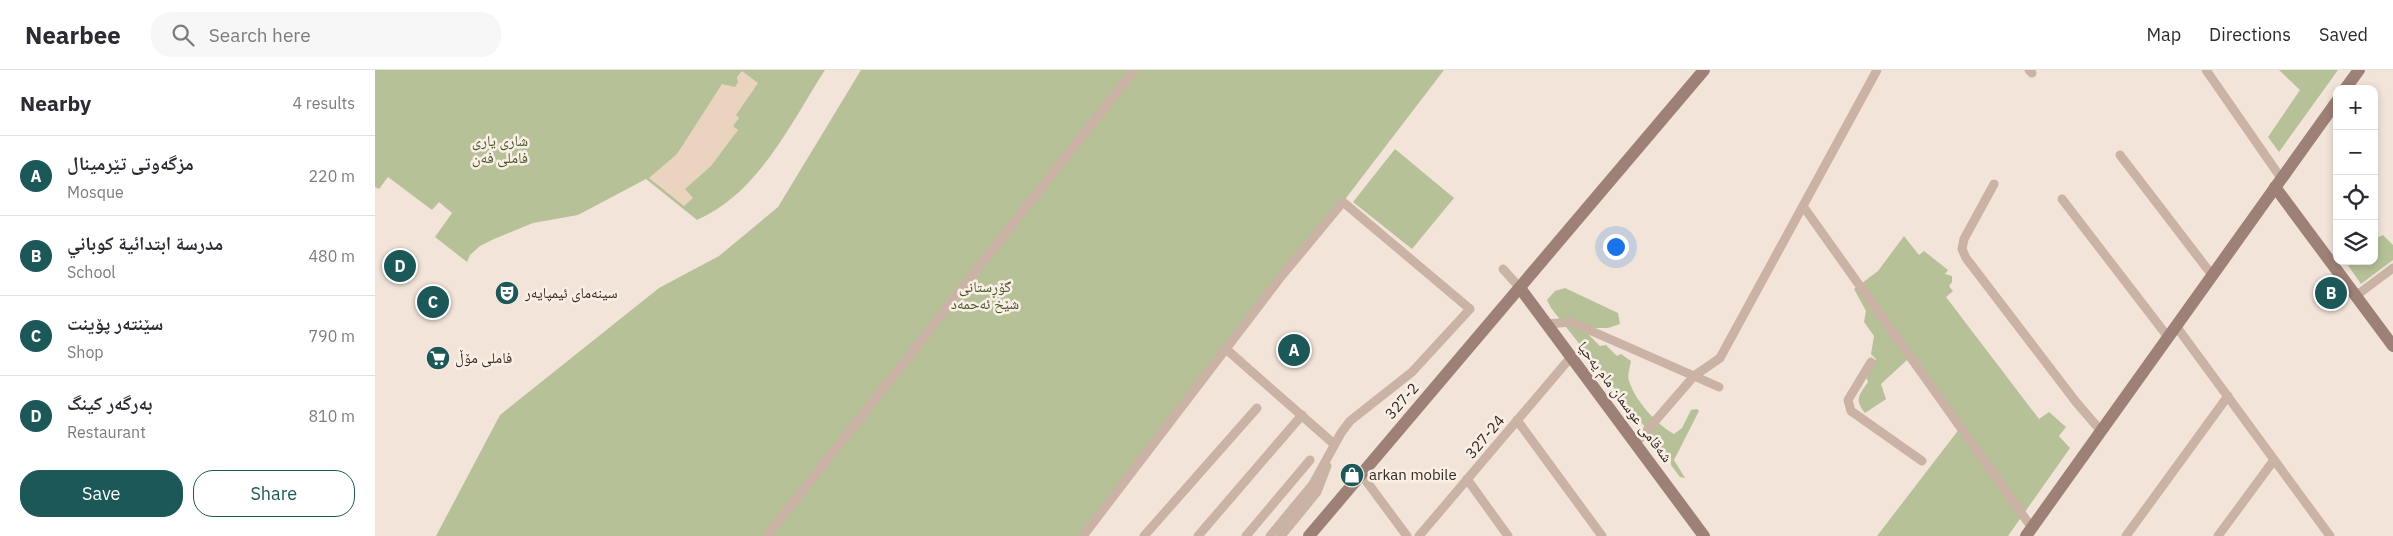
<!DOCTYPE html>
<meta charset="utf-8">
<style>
:root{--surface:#fff;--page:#f7f7f7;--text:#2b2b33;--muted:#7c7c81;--line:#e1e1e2;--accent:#1b5857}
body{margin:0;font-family:"IBM Plex Sans","Noto Naskh Arabic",sans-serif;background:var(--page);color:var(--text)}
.controls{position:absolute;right:15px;top:15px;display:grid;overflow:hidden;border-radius:10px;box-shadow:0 2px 8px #0003}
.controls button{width:45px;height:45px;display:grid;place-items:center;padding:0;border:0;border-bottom:1px solid var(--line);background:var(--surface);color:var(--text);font:25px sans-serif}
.you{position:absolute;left:1240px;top:176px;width:18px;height:18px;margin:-12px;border:4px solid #fff;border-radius:50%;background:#1a73e8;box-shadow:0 0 0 8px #1a73e833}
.badge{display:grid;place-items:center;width:32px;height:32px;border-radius:50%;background:var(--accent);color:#fff;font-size:16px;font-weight:700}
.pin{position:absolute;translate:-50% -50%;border:2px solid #fff;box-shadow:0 1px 5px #0006}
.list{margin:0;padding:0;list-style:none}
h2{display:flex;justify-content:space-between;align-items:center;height:65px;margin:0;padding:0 20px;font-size:21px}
h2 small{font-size:16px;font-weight:400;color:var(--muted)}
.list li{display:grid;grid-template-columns:32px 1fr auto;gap:15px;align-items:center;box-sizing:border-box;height:80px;padding:0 20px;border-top:1px solid var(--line)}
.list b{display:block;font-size:19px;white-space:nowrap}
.list p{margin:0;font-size:16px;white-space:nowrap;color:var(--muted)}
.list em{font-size:16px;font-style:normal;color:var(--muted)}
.actions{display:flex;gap:10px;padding:15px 20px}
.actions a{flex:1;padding:11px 0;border:1px solid var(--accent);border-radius:20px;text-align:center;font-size:18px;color:var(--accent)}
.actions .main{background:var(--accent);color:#fff}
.icon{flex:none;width:28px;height:28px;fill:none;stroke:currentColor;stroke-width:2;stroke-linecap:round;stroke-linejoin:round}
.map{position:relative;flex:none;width:2018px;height:466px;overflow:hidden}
header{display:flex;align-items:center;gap:30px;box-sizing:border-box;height:70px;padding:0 25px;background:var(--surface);border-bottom:1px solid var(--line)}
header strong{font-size:24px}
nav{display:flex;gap:28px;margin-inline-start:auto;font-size:18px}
.search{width:350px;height:45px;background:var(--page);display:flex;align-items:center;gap:12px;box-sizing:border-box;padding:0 18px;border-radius:20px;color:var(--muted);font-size:19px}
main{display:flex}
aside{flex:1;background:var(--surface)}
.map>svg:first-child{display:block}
</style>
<header>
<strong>Nearbee</strong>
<div class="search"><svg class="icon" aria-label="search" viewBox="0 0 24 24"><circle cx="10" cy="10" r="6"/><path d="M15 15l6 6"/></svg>Search here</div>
<nav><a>Map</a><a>Directions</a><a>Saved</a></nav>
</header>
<main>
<aside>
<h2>Nearby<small>4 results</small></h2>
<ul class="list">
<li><span class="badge">A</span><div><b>مزگەوتی تێرمینال</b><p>Mosque</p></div><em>220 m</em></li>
<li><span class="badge">B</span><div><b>مدرسة ابتدائية كوباني</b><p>School</p></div><em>480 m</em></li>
<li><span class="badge">C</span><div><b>سێنتەر پۆینت</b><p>Shop</p></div><em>790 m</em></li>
<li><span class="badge">D</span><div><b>بەرگەر کینگ</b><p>Restaurant</p></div><em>810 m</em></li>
</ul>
<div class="actions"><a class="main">Save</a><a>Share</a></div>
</aside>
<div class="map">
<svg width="2018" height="466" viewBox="0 0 2018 466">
<rect width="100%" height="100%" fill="#f2e4d9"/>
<!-- green -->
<g fill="#b7c198">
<path d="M0,0H450C415,54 384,123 322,150L271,109L203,145L158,153L119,169L105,176L95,185L92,192L60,167L77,143L64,132L57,140L13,107L4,119L0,117Z"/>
<polygon points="486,0 1069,0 968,132 705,466 61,466 125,345 284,218 344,186 403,137"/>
<polygon points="1904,0 1963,0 1904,82 1893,67 1925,20"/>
<polygon points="1020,79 1079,128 1037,179 978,132"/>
<polygon points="2008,165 2018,175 2018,190 1986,214 1970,191 1999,191 1999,169"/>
<path d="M1529,166L1544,185L1549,181L1573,200L1570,204L1577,206V212L1574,216L1578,221L1571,227L1664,349L1674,342L1691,357L1684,366L1695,378L1633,466H1502L1585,358L1532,290L1506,314L1511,329L1490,343C1479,330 1484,325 1493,312L1491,307L1501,289L1496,284L1499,266L1489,252L1491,241L1479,219L1503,201Z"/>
<path d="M1190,218L1243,243L1245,254L1233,258H1219L1214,265L1225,276L1231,275L1242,286L1246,284L1256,291C1255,297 1252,305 1254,311C1260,330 1281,354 1299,364L1307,358L1316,340L1322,339L1324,341L1299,390L1310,408L1305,407L1296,395V390L1176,238L1172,230L1180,221Z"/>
</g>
<!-- plaza -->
<polygon fill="#ebd4bf" points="367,1 383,13 361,45 364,48 358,56 363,60 336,96 310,119 318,128 309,136 274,108 302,84 347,14 360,17 363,12 362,7"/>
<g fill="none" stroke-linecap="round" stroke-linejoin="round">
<!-- street -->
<g stroke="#cab3a4" stroke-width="9">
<polyline points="1654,0 1657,3"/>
<polyline points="1831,0 1906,108"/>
<polyline points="1745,85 1837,205"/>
<polyline points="1619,114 1589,169 1587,179 1591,188 1701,332 1726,361"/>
<polyline points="1687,129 1793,267"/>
<polyline points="1428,136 1657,458"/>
<polyline points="1128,199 1145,218"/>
<polyline points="1982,225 2018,198"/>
<polyline points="1172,254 1196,252 1344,317"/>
<polyline points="1801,256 1955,466"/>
<polyline points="851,279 959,374"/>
<polyline points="1496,292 1473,330 1476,341 1547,391"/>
<polyline points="1142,350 1227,466"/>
<polyline points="1261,373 1319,306 1345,288 1502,0"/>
<polyline points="986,404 1032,466"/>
<polyline points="1092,409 1133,466"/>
<polyline points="392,466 759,0"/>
<polyline points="708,466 905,208 968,132 1095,239 1037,302 975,351 966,363 938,414 895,466"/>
<polyline points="769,466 882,338"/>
<polyline points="823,466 927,345"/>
<polyline points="871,466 935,390"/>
<polyline points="906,466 942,422 952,396"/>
<polyline points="1044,466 1196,287"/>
<polyline points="1751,466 1853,326"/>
<polyline points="1843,466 1899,390"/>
</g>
<!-- secondary -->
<g stroke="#9e8176" stroke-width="12">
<polyline points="1970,19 1984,0"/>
<polyline points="1900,117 2018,276"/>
<polyline points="1145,218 1329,466"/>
<polyline points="934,466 1329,0"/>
<polyline points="1651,466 1962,31"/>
</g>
</g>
<!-- icons -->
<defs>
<g id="theatre-disc" transform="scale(1.25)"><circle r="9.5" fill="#1b5857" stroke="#faefe5"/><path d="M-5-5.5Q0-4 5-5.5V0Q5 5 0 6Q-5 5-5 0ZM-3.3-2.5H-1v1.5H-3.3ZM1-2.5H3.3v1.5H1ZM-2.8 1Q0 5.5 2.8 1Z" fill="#fff"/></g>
<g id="supermarket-disc" transform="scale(1.25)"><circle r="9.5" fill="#1b5857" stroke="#faefe5"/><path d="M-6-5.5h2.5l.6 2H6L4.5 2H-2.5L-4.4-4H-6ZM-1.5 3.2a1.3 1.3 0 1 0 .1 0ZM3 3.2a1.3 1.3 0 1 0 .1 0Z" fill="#fff"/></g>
<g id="shop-disc" transform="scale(1.25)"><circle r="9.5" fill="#1b5857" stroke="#faefe5"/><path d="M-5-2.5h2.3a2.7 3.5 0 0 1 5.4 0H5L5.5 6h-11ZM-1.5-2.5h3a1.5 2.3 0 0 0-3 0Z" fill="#fff"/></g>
</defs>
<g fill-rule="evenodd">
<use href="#theatre-disc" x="132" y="223"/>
<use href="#supermarket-disc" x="63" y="288"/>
<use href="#shop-disc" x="977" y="405"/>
</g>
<g text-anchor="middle" stroke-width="5" stroke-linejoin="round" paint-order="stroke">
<!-- park labels -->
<g font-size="15" fill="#485529" stroke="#faefe5">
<text x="125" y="76">شاری یاری<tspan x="125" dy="17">فاملی فەن</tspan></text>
<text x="610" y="222">گۆڕستانی<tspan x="610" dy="17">شێخ ئەحمەد</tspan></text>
</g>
<!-- poi labels -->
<g font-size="15" fill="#362a26" stroke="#faefe5" text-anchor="start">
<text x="150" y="228">سینەمای ئیمپایەر</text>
<text x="80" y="293">فاملی مۆڵ</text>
<text x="994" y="410">arkan mobile</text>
</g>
<!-- street labels -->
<g font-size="15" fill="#362a26" stroke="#faefe5">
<text transform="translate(1027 331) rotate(-49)" y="5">327-2</text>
<text transform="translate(1250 332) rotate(53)" y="5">شەقامی عوسمان مام یەحیا</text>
<text transform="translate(1110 367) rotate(-50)" y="5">327-24</text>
</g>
</g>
</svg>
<div class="controls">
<button>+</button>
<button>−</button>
<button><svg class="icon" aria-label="locate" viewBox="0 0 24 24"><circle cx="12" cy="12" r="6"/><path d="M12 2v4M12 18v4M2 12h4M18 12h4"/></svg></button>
<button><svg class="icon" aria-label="layers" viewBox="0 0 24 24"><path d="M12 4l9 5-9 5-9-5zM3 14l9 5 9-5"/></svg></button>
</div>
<div class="you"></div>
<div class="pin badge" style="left:919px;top:280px">A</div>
<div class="pin badge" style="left:1956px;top:223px">B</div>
<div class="pin badge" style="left:58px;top:232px">C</div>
<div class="pin badge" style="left:25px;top:196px">D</div>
</div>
</main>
